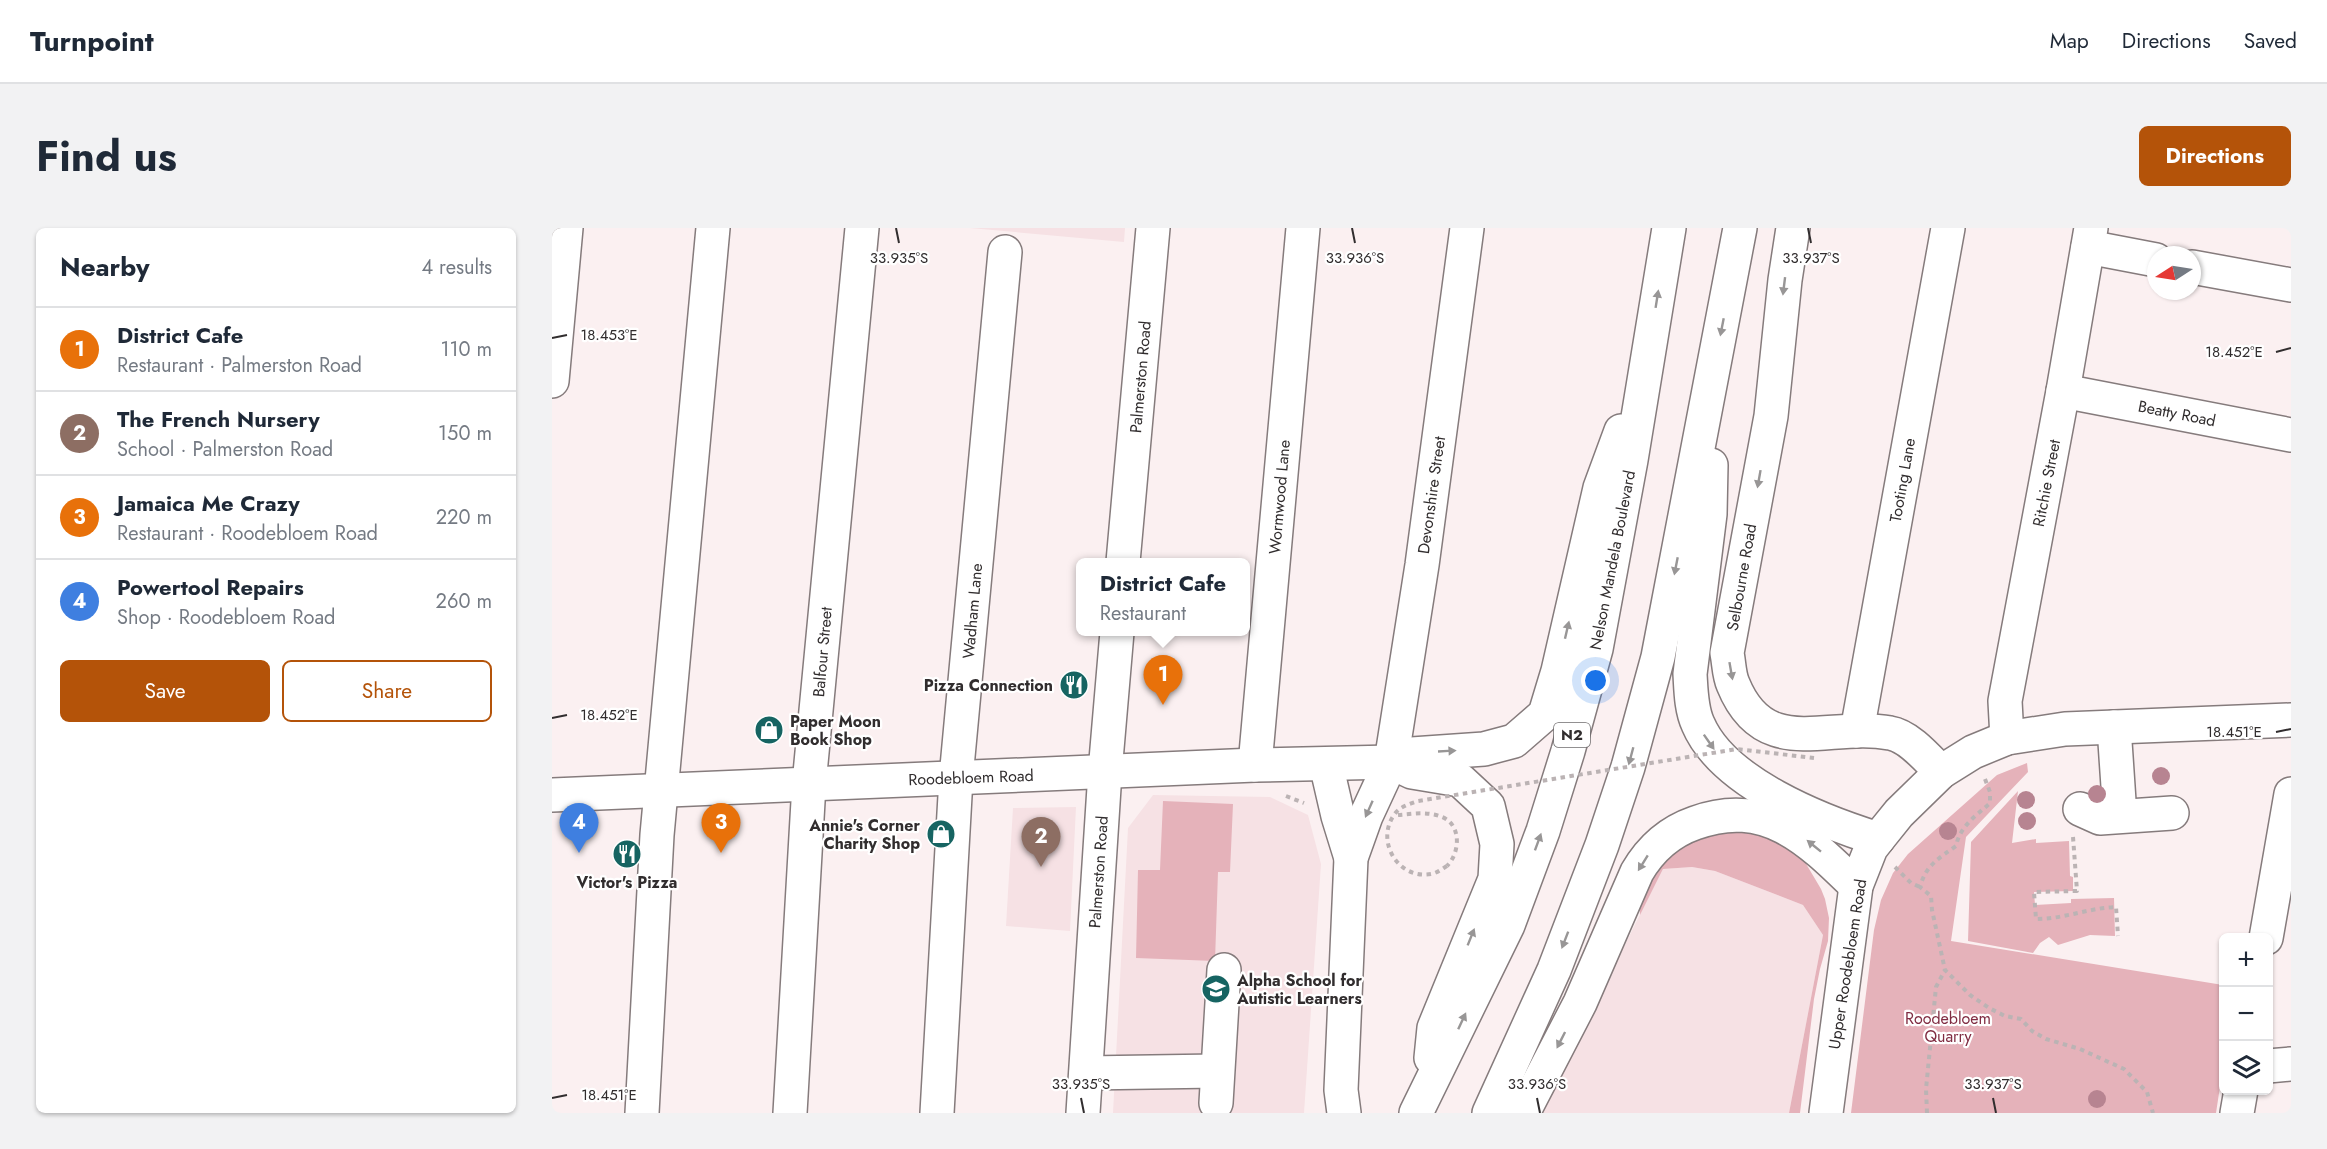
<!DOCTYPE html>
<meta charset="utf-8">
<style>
:root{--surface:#fff;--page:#f2f2f3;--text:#1f2937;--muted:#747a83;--line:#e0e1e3;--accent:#b45309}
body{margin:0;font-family:Jost,sans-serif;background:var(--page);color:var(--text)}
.controls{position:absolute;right:18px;bottom:18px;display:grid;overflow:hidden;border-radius:9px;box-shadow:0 2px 4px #0004}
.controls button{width:54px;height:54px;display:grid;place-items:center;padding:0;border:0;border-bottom:2px solid var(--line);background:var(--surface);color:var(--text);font:30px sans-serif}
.compass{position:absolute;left:1595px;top:18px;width:54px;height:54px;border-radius:50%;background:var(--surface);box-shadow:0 2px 4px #0004;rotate:258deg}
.you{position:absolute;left:1044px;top:453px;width:21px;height:21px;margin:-15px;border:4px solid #fff;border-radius:50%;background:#1a73e8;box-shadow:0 0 0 9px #1a73e833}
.badge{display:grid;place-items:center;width:39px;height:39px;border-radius:50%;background:var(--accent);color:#fff;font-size:20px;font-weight:700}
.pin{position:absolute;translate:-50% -50px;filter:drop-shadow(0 2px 3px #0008)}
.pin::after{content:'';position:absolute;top:32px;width:21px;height:18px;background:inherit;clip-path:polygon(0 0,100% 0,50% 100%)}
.popup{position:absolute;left:524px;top:330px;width:174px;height:78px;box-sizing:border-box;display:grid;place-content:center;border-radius:9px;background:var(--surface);filter:drop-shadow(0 2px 4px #0005);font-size:20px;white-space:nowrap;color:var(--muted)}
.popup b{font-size:22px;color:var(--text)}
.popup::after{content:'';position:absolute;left:50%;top:100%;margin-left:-12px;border:12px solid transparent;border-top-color:var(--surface)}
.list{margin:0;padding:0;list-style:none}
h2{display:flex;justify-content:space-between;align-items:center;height:78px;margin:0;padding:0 24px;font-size:26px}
h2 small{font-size:20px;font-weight:400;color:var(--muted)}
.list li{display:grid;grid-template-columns:39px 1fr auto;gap:18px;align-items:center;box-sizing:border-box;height:84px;padding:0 24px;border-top:2px solid var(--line)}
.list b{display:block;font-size:22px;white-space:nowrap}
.list p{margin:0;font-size:20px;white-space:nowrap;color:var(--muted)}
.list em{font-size:20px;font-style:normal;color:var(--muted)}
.actions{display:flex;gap:12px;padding:18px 24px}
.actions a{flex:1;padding:14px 0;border:2px solid var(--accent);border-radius:9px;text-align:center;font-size:21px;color:var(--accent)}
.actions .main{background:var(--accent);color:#fff}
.icon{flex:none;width:33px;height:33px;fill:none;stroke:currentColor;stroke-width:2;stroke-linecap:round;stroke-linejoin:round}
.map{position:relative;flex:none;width:1739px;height:885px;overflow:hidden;border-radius:9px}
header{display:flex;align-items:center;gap:36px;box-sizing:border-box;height:84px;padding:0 30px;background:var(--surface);border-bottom:2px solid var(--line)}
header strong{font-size:28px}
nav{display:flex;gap:33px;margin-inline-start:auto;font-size:21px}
.intro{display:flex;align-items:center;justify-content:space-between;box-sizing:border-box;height:144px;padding:0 36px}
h1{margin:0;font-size:42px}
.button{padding:15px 27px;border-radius:9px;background:var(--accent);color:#fff;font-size:21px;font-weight:700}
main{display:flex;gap:36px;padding:0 36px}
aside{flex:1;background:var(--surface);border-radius:9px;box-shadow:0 2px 4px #0004}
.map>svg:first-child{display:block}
</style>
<header>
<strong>Turnpoint</strong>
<nav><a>Map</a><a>Directions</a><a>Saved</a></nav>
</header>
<div class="intro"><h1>Find us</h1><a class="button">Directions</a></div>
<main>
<aside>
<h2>Nearby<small>4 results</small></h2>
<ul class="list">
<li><span class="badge" style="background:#e8710a">1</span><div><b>District Cafe</b><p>Restaurant · Palmerston Road</p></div><em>110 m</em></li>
<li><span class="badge" style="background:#8d6e63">2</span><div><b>The French Nursery</b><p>School · Palmerston Road</p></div><em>150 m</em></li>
<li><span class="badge" style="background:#e8710a">3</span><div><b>Jamaica Me Crazy</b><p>Restaurant · Roodebloem Road</p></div><em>220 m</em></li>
<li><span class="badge" style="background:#3f7fe0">4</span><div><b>Powertool Repairs</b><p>Shop · Roodebloem Road</p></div><em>260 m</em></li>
</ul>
<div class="actions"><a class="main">Save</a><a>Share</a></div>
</aside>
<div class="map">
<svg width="1739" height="885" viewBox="0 0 1739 885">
<rect width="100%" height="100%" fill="#fbf0f1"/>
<!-- built -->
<g fill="#f6e1e4">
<polygon points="418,0 573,0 572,14"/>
<polygon points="601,567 718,569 756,587 769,636 752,885 561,885 576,600"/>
<polygon points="524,579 518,703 454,698 461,580"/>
<polygon points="1140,639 1163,643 1251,677 1271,707 1237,885 988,885 1111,641"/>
</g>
<!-- green -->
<g fill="#e5b2ba">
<polygon points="1475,535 1476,544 1414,609 1399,713 1671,757 1671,839 1664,885 1299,885 1322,702 1329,672 1341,645 1356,626 1445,547"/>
<polygon points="1466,563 1460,615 1484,611 1484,615 1517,613 1518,648 1521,649 1521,663 1482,664 1483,677 1519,675 1519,671 1562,670 1563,708 1538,707 1506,717 1497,709 1488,715 1481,725 1416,713 1419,614"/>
<polygon points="611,573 681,576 678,644 666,644 663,733 584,730 586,642 608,642"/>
<path d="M1168,602L1216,606L1253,634L1269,661L1273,671L1277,690L1276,713L1268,741L1262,771L1248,885H1237L1271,707L1251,677L1163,643L1140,639L1111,641L1088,687C1086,660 1108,632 1129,618C1140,611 1156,607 1168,602Z"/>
</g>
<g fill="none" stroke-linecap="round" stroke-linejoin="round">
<!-- minor casing -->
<g stroke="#857b7c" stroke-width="36">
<g id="minor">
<path d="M1241,0L1233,52L1219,188L1175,425C1177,435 1177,447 1181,456C1213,535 1277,493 1338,505C1357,508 1376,531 1389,544"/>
<polyline points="1536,19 1604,32"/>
<polyline points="1640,39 1739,57"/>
<polyline points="0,153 14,0"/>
<polyline points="1511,163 1739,207"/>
<polyline points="571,334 601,0"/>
<polyline points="1562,499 1568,588"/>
<polyline points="1305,503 1396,0"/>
<polyline points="1455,510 1453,473 1511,163 1539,0"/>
<polyline points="774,536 786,588 799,630"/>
<polyline points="703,537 751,0"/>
<polyline points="0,567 703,537 839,534"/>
<polyline points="1528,581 1548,590 1620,585"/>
<polyline points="1714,710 1739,566"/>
<polyline points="1716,838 1739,836"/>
<polyline points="534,845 665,843"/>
<polyline points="664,875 672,742"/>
<polyline points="90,885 105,607 161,0"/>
<polyline points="238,885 257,556 310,0"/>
<polyline points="385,885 404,550 453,24"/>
<polyline points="531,885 553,544 565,404"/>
<polyline points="792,885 789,862 799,630 814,588 839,534 870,337 915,0"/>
<polyline points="1274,885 1304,658 1319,620 1326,611 1347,585 1389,544 1421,524 1455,510 1513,501 1739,492"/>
<polyline points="1685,885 1689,862"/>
</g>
</g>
<!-- highway casing -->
<g stroke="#857b7c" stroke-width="36">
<g id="highway">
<path d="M1159,237L1158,286L1138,446C1139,462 1139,481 1146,496C1171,555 1268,593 1326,611"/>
<polyline points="839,534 860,526 932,521 962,513 993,486 1006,443 1048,260 1069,203"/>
<polyline points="839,534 860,544 908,552 936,578 945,616 943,651 882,800 879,830"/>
<polyline points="864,885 956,697 991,603 1016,523 1044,421 1079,232 1117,0"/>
<polyline points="937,885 1002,742 1050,617 1076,539 1106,429 1188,0"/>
<path d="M971,885L1028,775L1085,644C1099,620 1117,604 1143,595C1214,569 1257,612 1304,658"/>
</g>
</g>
<!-- path -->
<g stroke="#bbb3b4" stroke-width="4" stroke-dasharray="4.5 4.5" stroke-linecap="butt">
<path d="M1433,551L1438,564V575C1424,588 1408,598 1404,618C1386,631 1374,637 1368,659L1379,668L1380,682L1393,742L1418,767L1437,780L1453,788L1469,791L1480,803L1494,811L1528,821L1572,841L1595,864L1601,885"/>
<polyline points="734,568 752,575"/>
<path d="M846,587C860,586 876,583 890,589C910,597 908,625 895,638"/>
<path d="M1521,609L1525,663L1482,664L1484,691C1512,691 1536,680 1564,679L1566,708"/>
<polyline points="1343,639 1359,655 1368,659"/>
<polyline points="1375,885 1374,861 1384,759 1393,742"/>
</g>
<!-- minor -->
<use href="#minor" stroke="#fff" stroke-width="33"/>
<!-- highway -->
<use href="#highway" stroke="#fff" stroke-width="33"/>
<!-- path-bridge -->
<path stroke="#bbb3b4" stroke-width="4" stroke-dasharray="4.5 4.5" stroke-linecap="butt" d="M895,638C890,641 885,645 879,646C847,652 823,614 842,587C847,579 857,576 866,573L1185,521L1262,530"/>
</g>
<!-- trees -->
<g fill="#b78491">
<circle cx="1609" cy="548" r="9"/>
<circle cx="1545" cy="566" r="9"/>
<circle cx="1474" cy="572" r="9"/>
<circle cx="1475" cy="593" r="9"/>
<circle cx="1396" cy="603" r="9"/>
<circle cx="1545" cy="871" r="9"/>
</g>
<!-- one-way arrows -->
<defs><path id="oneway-solid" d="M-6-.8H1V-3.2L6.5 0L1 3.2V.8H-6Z" transform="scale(1.5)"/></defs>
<g fill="#989696">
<use href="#oneway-solid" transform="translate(1232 58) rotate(97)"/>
<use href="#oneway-solid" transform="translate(1105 71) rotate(-81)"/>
<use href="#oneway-solid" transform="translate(1170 99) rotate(101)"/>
<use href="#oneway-solid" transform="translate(1207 251) rotate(100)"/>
<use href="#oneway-solid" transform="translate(1124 338) rotate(101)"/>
<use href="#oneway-solid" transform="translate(1015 402) rotate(-77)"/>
<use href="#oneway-solid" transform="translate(1179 443) rotate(80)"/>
<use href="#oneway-solid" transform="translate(1157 514) rotate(55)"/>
<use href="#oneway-solid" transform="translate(895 523) rotate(-3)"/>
<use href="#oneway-solid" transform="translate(1079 528) rotate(105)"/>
<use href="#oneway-solid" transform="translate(817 581) rotate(114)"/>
<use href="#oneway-solid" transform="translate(986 614) rotate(-70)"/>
<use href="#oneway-solid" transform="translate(1262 618) rotate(-141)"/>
<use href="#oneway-solid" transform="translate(1091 635) rotate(122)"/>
<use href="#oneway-solid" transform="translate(919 709) rotate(-68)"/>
<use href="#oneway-solid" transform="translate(1013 712) rotate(111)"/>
<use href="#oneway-solid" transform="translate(910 793) rotate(-65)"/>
<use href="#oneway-solid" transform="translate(1009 812) rotate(117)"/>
</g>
<!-- ticks -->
<path fill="none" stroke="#312d2e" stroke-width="2" d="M344,0L347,15M800,0L803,15M1256,0L1259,15M0,110L15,107M1724,124L1739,120M0,490L15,487M1724,504L1739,501M0,870L15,867M529,870L532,885M985,870L988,885M1441,870L1444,885"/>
<!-- icons -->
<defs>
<g id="restaurant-disc" transform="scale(1.5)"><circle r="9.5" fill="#166462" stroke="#fff"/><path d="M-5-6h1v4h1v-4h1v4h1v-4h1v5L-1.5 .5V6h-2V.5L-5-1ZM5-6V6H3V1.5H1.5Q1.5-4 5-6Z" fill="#fff"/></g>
<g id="shop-disc" transform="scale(1.5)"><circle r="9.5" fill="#166462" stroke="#fff"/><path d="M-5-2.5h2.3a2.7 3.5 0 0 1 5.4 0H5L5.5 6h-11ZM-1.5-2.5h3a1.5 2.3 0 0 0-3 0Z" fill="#fff"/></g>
<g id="school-disc" transform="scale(1.5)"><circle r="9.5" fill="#166462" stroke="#fff"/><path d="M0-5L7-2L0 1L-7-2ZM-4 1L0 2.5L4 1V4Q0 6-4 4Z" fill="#fff"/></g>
</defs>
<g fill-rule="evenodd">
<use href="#restaurant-disc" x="522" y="457"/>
<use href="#shop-disc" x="217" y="502"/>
<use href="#shop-disc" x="389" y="606"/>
<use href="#restaurant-disc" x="75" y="626"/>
<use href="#school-disc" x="664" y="761"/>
</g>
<g text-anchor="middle" stroke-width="4.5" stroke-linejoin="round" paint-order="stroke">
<!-- shield labels -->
<rect fill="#fff" stroke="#6f6c6d" stroke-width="1.5" x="1002" y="495" width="36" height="24" rx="4.5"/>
<g font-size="15" font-weight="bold" fill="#312d2e">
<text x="1020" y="512">N2</text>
</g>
<!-- street labels -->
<g font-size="16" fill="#312d2e" stroke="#fff">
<text transform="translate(588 149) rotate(-85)" y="6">Palmerston Road</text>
<text transform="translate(1625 185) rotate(11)" y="6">Beatty Road</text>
<text transform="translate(1350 252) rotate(-80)" y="6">Tooting Lane</text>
<text transform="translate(1494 255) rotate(-79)" y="6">Ritchie Street</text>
<text transform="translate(879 267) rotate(-82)" y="6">Devonshire Street</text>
<text transform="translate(727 269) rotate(-85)" y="6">Wormwood Lane</text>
<text transform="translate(1060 332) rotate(-79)" y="6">Nelson Mandela Boulevard</text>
<text transform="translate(1189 349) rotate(-80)" y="6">Selbourne Road</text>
<text transform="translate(420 383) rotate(-85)" y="6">Wadham Lane</text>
<text transform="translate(270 424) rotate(-85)" y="6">Balfour Street</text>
<text transform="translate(419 549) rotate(-2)" y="6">Roodebloem Road</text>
<text transform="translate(546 644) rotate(-86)" y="6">Palmerston Road</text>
<text transform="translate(1295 736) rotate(-81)" y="6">Upper Roodebloem Road</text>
</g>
<!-- poi labels -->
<g font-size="16" font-weight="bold" fill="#312d2e" stroke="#fff" text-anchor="end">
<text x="501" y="463">Pizza Connection</text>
<text x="238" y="499" text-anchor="start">Paper Moon<tspan x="238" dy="18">Book Shop</tspan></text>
<text x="368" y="603">Annie's Corner<tspan x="368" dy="18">Charity Shop</tspan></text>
<text x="75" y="660" text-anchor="middle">Victor's Pizza</text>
<text x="685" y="758" text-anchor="start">Alpha School for<tspan x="685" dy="18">Autistic Learners</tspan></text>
</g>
<!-- park labels -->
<g font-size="16" fill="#802c42" stroke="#fff">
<text x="1396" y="796">Roodebloem<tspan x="1396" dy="18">Quarry</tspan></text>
</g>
</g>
<g font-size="15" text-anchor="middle" fill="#312d2e" stroke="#fff" stroke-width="4.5" stroke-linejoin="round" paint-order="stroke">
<text x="347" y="35">33.935°S</text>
<text x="803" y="35">33.936°S</text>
<text x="1259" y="35">33.937°S</text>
<text x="57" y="112">18.453°E</text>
<text x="1682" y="129">18.452°E</text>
<text x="57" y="492">18.452°E</text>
<text x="1682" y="509">18.451°E</text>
<text x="529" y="861">33.935°S</text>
<text x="985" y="861">33.936°S</text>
<text x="1441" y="861">33.937°S</text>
<text x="57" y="872">18.451°E</text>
</g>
</svg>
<div class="controls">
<button>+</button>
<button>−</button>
<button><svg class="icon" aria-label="layers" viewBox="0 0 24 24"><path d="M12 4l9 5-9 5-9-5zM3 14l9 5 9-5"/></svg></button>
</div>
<svg class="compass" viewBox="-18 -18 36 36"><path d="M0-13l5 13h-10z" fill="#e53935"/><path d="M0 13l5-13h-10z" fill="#747a83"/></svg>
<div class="you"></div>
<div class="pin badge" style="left:611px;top:477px;background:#e8710a">1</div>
<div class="popup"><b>District Cafe</b>Restaurant</div>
<div class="pin badge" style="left:489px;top:639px;background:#8d6e63">2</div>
<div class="pin badge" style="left:169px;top:625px;background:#e8710a">3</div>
<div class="pin badge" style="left:27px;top:625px;background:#3f7fe0">4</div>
</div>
</main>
